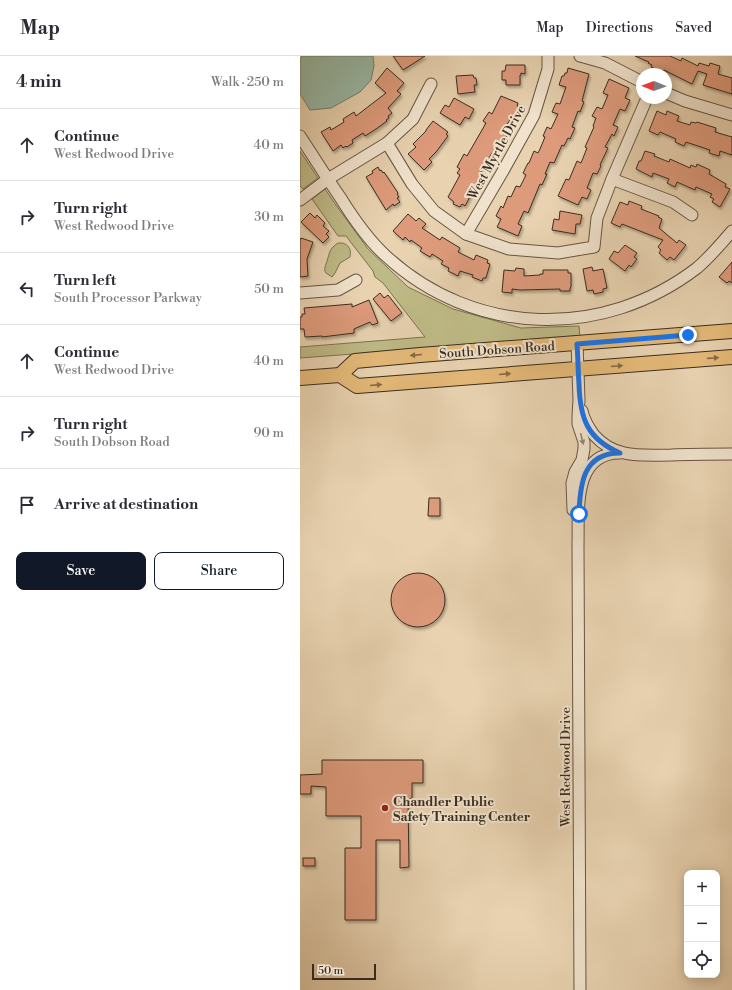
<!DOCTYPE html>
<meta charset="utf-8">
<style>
:root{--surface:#fff;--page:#f7f7f7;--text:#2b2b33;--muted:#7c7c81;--line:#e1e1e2;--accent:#111827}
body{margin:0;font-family:"Libre Bodoni",serif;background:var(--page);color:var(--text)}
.controls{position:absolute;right:12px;bottom:12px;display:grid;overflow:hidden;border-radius:8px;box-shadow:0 2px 10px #0003}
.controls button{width:36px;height:36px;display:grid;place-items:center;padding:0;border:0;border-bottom:1px solid var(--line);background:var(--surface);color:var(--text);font:20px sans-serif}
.compass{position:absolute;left:336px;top:12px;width:36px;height:36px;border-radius:50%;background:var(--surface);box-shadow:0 2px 10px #0003;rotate:271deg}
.scale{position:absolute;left:12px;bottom:10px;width:64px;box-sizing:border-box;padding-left:4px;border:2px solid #3a2d20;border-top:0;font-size:11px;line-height:14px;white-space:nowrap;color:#3a2d20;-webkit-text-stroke:3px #f0e2cc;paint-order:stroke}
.stop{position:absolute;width:12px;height:12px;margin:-9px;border:3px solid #1a73e8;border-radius:50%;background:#fff}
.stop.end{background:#1a73e8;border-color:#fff;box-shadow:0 1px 4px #0008}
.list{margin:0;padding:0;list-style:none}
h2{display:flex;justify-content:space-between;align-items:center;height:52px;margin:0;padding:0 16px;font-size:17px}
h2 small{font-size:13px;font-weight:400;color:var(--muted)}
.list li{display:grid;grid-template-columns:26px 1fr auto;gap:12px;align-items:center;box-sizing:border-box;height:72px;padding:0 16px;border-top:1px solid var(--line)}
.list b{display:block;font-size:15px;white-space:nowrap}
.list p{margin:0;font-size:13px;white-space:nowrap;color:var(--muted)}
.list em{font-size:13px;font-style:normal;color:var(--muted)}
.actions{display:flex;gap:8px;padding:12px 16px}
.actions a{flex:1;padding:9px 0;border:1px solid var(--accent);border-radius:8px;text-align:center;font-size:14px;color:var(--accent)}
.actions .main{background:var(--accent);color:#fff}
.icon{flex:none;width:22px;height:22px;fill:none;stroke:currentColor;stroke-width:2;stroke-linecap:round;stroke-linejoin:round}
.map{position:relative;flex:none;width:432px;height:934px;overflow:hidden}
header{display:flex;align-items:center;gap:24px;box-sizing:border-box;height:56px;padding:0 20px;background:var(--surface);border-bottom:1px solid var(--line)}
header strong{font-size:19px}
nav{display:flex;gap:22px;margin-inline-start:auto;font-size:14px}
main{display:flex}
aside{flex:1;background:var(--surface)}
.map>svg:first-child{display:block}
</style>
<header>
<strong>Map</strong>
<nav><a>Map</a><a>Directions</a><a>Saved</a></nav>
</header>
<main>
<aside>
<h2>4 min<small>Walk · 250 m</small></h2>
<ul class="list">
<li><svg class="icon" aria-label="ahead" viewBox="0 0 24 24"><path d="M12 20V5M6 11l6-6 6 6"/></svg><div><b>Continue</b><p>West Redwood Drive</p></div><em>40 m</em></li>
<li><svg class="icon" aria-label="right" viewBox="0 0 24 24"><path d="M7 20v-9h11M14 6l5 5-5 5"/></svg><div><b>Turn right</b><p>West Redwood Drive</p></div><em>30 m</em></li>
<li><svg class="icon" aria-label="left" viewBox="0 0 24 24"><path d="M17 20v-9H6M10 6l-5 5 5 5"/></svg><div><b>Turn left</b><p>South Processor Parkway</p></div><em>50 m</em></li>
<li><svg class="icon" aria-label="ahead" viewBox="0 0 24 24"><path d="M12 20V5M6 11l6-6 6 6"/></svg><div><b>Continue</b><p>West Redwood Drive</p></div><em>40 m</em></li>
<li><svg class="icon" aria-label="right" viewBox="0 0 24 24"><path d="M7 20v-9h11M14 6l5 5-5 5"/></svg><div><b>Turn right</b><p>South Dobson Road</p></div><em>90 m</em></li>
<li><svg class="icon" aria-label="arrive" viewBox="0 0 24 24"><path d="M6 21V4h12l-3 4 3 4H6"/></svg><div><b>Arrive at destination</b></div></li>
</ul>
<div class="actions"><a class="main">Save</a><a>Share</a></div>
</aside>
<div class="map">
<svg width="432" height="934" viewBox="0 0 432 934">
<defs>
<filter id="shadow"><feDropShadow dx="1.5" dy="2.5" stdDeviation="1" flood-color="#0004"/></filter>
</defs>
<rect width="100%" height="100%" fill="#e8d2b0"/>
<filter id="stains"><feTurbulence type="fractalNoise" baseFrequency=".005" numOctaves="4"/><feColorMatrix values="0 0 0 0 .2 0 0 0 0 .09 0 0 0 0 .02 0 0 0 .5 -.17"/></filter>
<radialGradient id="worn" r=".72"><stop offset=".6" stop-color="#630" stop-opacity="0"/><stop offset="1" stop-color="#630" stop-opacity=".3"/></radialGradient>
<!-- green -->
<g fill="#beba86" stroke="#7c7453">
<polygon points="0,95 18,122 3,133 0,130"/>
<polygon points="25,133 38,152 68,193 108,231 153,253 221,272 279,270 280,281 0,302 0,291 125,281 83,227 75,221 73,215 46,180 38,180 12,143"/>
<path d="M38,187H43C50,190 51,194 50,201L40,207L35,217L32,221C31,220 27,218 26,217C23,213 26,209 27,205C30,196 29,193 38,187Z"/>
</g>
<!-- water -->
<polygon fill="#98b8a5" stroke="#728070" points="2,0 73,0 74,10 71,24 60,36 31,52 10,54 0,38 0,3"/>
<!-- building -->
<g fill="#de9b7c" stroke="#3a2d20" filter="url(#shadow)">
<polygon points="93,0 125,0 103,14"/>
<polygon points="335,0 370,0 381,5 382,2 398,10 399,7 409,10 410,7 420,10 418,18 432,22 432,38 403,29 407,18 398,15 392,28 364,14 363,16 351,11 352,9 348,7 349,6"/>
<polygon points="206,9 225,9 225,18 221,17 221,19 220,19 220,29 206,29 206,24 202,24 202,15 205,15"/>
<polygon points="87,12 104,27 97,35 101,38 88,52 92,57 88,60 89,62 86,64 87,65 76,73 65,80 63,77 52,84 53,87 47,91 46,90 43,92 41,89 33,95 21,76 30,71 31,74 44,66 43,63 54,56 56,60 86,37 75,27"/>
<polygon points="268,12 289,18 282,45 284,46 280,56 278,55 272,71 275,72 270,83 268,82 264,90 262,89 254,107 250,106 245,118 247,118 242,129 240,128 228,157 224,155 218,168 222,170 218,180 197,171 201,163 196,160 201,150 203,152 208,140 211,141 216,130 220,131 226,119 223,117 228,107 229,107 234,95 238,97 240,93 245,81 243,80 247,71 251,73 258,58 252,56 256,47 260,48 266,31 259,29 262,20 264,20 265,17 267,17"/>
<polygon points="173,19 174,22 176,22 177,29 174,29 175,36 158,38 156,20"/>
<polygon points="309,23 329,32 325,42 330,44 325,55 320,53 313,69 318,71 314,80 312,78 305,91 308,92 300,109 301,110 297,118 293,117 287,132 291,134 287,143 282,141 278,149 258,140 266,123 269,124 277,105 281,107 287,92 285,91 294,71 293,70 296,62 292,60 297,51 302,53 308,39 303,37"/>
<polygon points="201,40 218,47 217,50 220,51 214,63 212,61 202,76 207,79 200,92 195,99 192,97 179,119 181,120 165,150 162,148 160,151 153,148 154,146 148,141 160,119 157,117 160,113 157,111 164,98 167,100 186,67 183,65 189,56 192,58"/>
<polygon points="154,42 174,53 169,63 165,61 160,69 140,57 145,49 149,51"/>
<polygon points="357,55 366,59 367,55 379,60 377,65 390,69 391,66 396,67 397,66 416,72 415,76 432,81 432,99 420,95 419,100 409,97 410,94 386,86 384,90 375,86 376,83 360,76 358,79 349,75"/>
<polygon points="133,65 148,76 146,78 148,80 136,96 129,103 132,106 124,114 108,98 116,91 113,88 126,75 126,74"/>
<polygon points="345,95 355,98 354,100 369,106 370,103 390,112 391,109 396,111 397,108 410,114 409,118 426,128 425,131 430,133 420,151 412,146 414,143 410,141 412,138 396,131 395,134 377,126 375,131 367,127 369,123 353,117 352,121 336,113 339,105 341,105"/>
<polygon points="78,111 80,115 81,114 83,117 84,116 98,137 97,138 99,141 97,142 100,146 94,150 93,148 86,154 66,121 73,117 72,115"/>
<polygon points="329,145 342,150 341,153 359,160 358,161 362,163 359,172 377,187 379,184 386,189 374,204 370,201 367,204 359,197 361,194 358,191 363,184 322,168 320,171 311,167 320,146 328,149"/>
<polygon points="260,155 282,159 280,168 276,168 275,178 252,174 254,163 259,164"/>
<polygon points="10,157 15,162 17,159 25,167 23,170 29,175 26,178 29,181 23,187 1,166"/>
<polygon points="108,158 116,165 119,162 126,168 122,172 140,184 142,181 160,192 158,196 174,204 176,199 188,204 187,207 190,208 186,222 183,222 182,225 172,221 173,219 160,215 158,220 148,215 149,212 141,208 143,205 132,198 130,201 120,195 122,192 111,184 110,186 105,181 103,184 93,175"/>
<polygon points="1,182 13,186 7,203 8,220 0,221 0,185"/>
<polygon points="325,189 337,197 334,201 337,203 331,211 329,209 325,215 309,203 314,195 318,197"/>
<polygon points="432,206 432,227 429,225 427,227 419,221"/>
<polygon points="292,211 293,215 303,213 307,232 303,233 303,236 294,238 293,234 287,235 283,213"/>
<polygon points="216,212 224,213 224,220 240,219 240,218 243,218 243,214 268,214 268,217 271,217 271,231 270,232 270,235 260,235 260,233 220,234 212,233 212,237 202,236 204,214 215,215"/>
<polygon points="80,237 84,242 88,239 102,257 91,265 73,243"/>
<polygon points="69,244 78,267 72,269 70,266 54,273 54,277 22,281 22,280 5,281 4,273 0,273 0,261 2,261 2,258 5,258 4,252 52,248 52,251"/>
<polygon points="129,442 140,442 140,460 128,460"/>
<circle cx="118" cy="544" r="27"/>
<polygon points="22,704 123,704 123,727 112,727 112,742 108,743 109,811 100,812 100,784 76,784 76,864 45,864 45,792 61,792 61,760 26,760 26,731 11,730 11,738 0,738 0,719 22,718"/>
<rect x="3" y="802" width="12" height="8"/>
</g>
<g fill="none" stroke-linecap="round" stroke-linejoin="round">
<!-- minor casing -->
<g stroke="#665644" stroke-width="13">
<g id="minor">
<polyline points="280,0 305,7 342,26"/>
<polyline points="366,37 385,45 432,59"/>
<path d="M0,80C13,100 26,121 40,141C53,162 67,183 86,200C174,281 303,284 397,212C410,201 421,188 432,175"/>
<polyline points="87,87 112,128 134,155 166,178 209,193 258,197 294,191 297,162 312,123 347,42"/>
<polyline points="312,123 373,146 392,159"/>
<polyline points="0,144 28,123 87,87 113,63 131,28"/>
<polyline points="166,178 203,115 234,59 248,13 248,0"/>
<polyline points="0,237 38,234 56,224"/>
<path d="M282,355C284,364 288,371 294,379C315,403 342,399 371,399C391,398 412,398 432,398"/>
<polyline points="273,454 272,427 275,416 282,404 284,393 284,386 278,368 278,360 279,344 277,287"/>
<path d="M280,934L278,489C279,455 272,397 320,397"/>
</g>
</g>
<!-- major casing -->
<g stroke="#3a2d20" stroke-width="16">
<g id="major">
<polyline points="40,319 55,305 120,299 432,275"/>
<polyline points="0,322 40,319 57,330 432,301"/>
</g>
</g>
<!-- minor -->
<use href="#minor" stroke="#f0e2cc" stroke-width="11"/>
<!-- major -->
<use href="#major" stroke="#e4b978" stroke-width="14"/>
</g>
<!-- one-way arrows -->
<defs><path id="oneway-solid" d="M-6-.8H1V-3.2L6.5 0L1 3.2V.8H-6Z"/></defs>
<g fill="#866c48">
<use href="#oneway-solid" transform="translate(116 299) rotate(175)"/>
<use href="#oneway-solid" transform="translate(413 302) rotate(-4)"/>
<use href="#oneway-solid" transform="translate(317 310) rotate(-4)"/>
<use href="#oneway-solid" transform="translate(205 318) rotate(-5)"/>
<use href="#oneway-solid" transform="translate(76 329) rotate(-5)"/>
</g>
<use fill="#958876" href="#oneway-solid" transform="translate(282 383) rotate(76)"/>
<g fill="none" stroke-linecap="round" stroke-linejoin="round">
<!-- route -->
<path stroke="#1a73e8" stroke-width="5" d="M279,458C280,428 283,397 320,397C287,383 280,362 279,328C278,314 278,301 277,288L388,279"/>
</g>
<!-- markers -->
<circle fill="#8f2418" stroke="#f0e2cc" stroke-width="1.5" cx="85" cy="752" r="4"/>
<g text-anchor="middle" stroke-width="4" stroke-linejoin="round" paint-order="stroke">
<!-- street labels -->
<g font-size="13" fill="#3a2d20" stroke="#f0e2cc">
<text transform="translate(196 96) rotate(-61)" y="5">West Myrtle Drive</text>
<text transform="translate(197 293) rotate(-4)" y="5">South Dobson Road</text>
<text transform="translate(265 711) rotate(-90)" y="5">West Redwood Drive</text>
</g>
<!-- poi labels -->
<g font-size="13" font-weight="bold" fill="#3a2d20" stroke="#f0e2cc" text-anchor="start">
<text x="93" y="750">Chandler Public<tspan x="93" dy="15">Safety Training Center</tspan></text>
</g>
</g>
<rect width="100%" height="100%" filter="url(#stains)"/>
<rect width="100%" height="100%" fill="url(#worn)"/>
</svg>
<div class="controls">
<button>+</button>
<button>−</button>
<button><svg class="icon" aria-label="locate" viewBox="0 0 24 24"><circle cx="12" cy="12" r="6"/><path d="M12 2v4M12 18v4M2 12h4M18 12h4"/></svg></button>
</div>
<svg class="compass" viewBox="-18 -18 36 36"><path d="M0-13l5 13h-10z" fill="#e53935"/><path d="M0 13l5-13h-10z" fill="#7c7c81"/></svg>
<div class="scale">50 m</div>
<div class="stop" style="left:279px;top:458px"></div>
<div class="stop end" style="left:388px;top:279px"></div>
</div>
</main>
